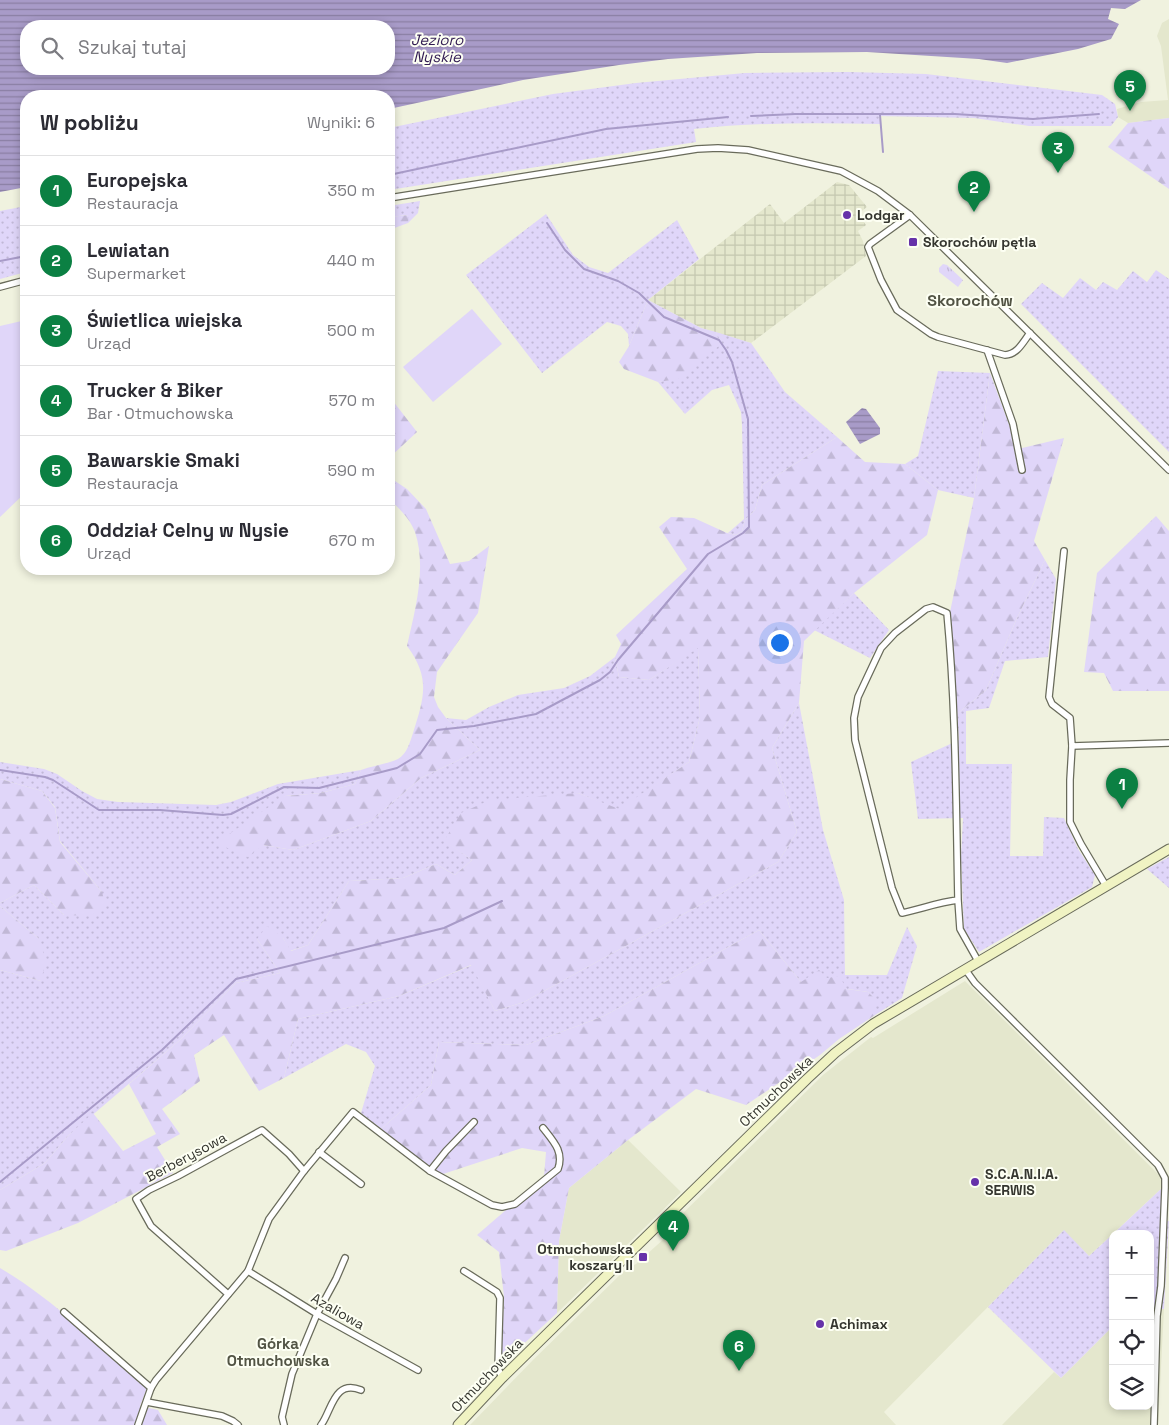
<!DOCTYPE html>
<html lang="pl">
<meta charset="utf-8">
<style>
:root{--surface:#fff;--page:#f2f2f3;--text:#2b2b33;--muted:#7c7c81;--line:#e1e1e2;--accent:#0b8043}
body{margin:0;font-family:"Space Grotesk",sans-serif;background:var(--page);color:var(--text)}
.controls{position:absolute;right:15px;bottom:15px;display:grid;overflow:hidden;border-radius:10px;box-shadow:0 2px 8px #0003}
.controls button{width:45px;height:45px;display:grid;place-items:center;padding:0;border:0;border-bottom:1px solid var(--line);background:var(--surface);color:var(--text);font:25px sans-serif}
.you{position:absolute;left:779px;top:642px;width:18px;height:18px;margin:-12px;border:4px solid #fff;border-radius:50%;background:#1a73e8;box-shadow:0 0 0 8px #1a73e833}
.badge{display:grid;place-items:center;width:32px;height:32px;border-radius:50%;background:var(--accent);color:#fff;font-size:16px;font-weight:700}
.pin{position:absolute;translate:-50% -41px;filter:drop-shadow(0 1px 2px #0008)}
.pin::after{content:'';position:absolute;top:26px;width:18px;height:15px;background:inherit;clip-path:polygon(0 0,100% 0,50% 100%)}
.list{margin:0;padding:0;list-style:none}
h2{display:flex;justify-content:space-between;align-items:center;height:65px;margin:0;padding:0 20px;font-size:21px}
h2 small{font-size:16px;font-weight:400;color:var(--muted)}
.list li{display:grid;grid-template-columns:32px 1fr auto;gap:15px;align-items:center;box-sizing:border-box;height:70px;padding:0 20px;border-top:1px solid var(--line)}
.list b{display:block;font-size:19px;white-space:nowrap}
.list p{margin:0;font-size:16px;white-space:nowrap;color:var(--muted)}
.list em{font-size:16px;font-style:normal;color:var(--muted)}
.icon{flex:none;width:28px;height:28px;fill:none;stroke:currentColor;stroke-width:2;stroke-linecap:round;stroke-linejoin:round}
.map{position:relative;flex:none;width:1169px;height:1425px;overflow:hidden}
.search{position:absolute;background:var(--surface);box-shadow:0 2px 8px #0003;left:20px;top:20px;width:375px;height:55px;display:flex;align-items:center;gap:12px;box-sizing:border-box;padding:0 18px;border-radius:20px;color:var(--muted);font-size:19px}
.panel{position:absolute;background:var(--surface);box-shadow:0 2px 8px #0003;left:20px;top:90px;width:375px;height:485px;border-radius:20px}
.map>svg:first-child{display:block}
</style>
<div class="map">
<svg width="1169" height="1425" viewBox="0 0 1169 1425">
<defs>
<pattern id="industrial-grid" width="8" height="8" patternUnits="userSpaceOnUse" patternTransform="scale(1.25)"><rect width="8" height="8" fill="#e4e7cd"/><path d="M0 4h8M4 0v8" fill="none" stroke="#c4c7b0"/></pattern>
<pattern id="grass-dots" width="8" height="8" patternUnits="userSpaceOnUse" patternTransform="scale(1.25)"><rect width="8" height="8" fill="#e0d6f9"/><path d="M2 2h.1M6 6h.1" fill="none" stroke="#c1b8d6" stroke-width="1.8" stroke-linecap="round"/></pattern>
<pattern id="forest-firs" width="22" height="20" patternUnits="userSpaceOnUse" patternTransform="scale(1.25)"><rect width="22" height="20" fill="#e0d6f9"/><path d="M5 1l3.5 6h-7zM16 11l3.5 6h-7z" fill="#c1b8d6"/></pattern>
<pattern id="park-tufts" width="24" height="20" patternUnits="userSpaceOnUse" patternTransform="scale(1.25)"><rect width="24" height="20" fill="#e0d6f9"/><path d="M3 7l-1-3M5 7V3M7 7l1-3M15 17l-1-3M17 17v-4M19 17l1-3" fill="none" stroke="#c1b8d6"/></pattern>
<pattern id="water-rules" width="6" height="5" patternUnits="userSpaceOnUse" patternTransform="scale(1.25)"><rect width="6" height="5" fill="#a89bc8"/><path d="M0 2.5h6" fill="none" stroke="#8a7fa3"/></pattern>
</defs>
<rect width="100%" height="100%" fill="#f0f2df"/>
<!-- built -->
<g fill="#e4e7cd">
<polygon points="1169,19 1169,118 1128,123 1118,117 1117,109 1141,102 1168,100 1161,46 1157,36 1162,23"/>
<polygon points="965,981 1162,1178 1162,1188 1089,1256 1063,1231 884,1412 896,1425 470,1425 533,1360 626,1269 636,1264 676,1228 673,1223 823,1075 871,1037 873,1038"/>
<polygon points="628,1140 681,1192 557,1313 559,1241 569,1188"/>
<polygon points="1150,1309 1164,1309 1158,1425 1002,1425 1054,1372 1061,1378 1113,1326 1113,1406 1150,1406"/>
</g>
<!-- industrial -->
<polygon fill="url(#industrial-grid)" points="837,182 849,185 867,207 858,214 866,225 858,231 863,241 866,256 751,343 701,328 648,300 770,204 784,223"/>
<!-- grass -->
<g fill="url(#grass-dots)">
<path d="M848,72L926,74L1102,95L1115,104L1118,117L1111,126H1029L974,118L879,116L880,124C818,123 756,122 694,129L696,142L389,190V128L553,94L636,83L745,73Z"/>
<polygon points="420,201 418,213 408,223 408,215 389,217 389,206"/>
<polygon points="26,206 26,272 0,279 0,211"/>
<polygon points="546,214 573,255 589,267 608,273 677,220 699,259 648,300 629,346 628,334 621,326 607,322 542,373 466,275"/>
<polygon points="1156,270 1169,279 1169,452 1021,304 1042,283 1063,298 1080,278 1096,290 1103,282 1117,290 1133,271 1147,282"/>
<polygon points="716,332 751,343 785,392 837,437 762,485 755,510 745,520 742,531 736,535 728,533 744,519 742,425 741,412 729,385 712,390 685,414 658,382 678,378 719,345"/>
<polygon points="938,371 990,373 974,498 938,490 905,464 918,456"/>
<polygon points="1045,560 1056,579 1048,657 1005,661 989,708 966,711 966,764 1012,764 1010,856 1043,856 1044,817 1064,818 1078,849 1095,875 1092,887 979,952 964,929 961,857 963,818 918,819 911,762 959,740 957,714 986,690 1017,618"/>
<polygon points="854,593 889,630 870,658 814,630"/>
<polygon points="698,647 700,717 689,762 619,810 578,793 445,841 472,860 455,875 436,864 403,878 349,881 308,945 290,951 283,938 257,939 280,973 236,983 180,1040 68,1136 45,1163 0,1190 0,970 41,981 38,938 0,906 0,903 34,885 64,915 102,892 60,841 55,807 42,791 0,779 0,762 44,769 57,774 82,791 97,799 118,802 216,805 231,802 278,784 361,770 355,784 321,793 285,796 263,845 293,850 371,821 421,778 480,750 446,718 466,720 489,707 518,695 564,688 590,676 615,657 619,677 649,680"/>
<polygon points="799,703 823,830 844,900 845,975 887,975 907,927 917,946 902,998 875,1015 875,1000 868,992 801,982 759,930 604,1016 526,1045 439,1042 431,1085 381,1129 361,1113 375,1066 366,1052 346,1044 284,1078 298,1019 399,996 472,965 495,1011 524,1002 778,862 797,832 772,748"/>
<polygon points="1169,857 1169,888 1147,869"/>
<polygon points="1162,1188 1162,1222 1169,1221 1164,1309 1150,1309 1150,1234 1113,1234"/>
<polygon points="1064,1230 1089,1256 1113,1234 1113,1326 1061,1378 988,1307"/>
</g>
<!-- forest -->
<g fill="url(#forest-firs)">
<polygon points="1169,118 1169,189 1108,147 1128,123"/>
<polygon points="409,215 408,223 389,230 389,217"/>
<polygon points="648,300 701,328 716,332 720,345 678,379 658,382 624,369 619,362 629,346"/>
<polygon points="990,373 1018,449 1064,438 1034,541 1045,560 1017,618 986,690 957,714 950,612 974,498"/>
<polygon points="389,396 417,432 389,458"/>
<polygon points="837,437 865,462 905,464 938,490 927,535 854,593 804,641 799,703 772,748 797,832 778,862 524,1002 495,1011 471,965 399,996 298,1019 284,1078 259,1091 224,1035 194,1055 200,1081 162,1109 180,1134 157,1147 173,1173 78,1223 6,1251 0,1250 0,1190 45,1163 68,1136 93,1113 123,1151 156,1134 129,1084 180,1040 236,983 280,973 257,939 267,926 283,938 291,951 308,945 349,881 403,878 436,864 455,875 472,860 444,841 461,813 490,800 578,793 619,809 689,762 700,717 698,648 649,680 619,677 615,657 621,644 616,635 687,569 659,527 671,517 694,518 727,533 736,535 742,531 745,520 755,510 762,485"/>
<path d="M389,477L407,489L426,509L450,564L469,561L489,546L478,613L437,672L434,697L438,707L446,718L480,750L421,778L371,821L293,850L263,845L248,857L216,843L285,796L321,793L355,784L361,770C372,766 387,764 398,759C407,754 410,742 413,733C424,698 431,678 407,646C415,610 427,568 415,532C410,519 399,508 389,499Z"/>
<polygon points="1156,516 1169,531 1169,691 1113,691 1104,673 1084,672 1097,573"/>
<polygon points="0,779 42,791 55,808 60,842 102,892 105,904 91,916 64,915 34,885 0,903"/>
<polygon points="0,906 38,938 46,960 41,981 0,970"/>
<polygon points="759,930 801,982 819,970 827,978 839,976 847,989 868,992 876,1000 875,1015 839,1039 820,1055 746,1105 696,1089 628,1140 569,1188 559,1241 557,1313 501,1365 504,1297 499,1252 477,1235 544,1177 546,1152 522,1148 440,1175 381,1129 431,1085 439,1042 526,1045 604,1016"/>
<path d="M0,1268C53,1299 102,1347 147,1388L140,1406L158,1410L167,1425H0Z"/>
</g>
<!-- park -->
<polygon fill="url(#park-tufts)" points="943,264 947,265 963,280 958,287 939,272 939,268"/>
<!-- garden -->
<g fill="#e0d6f9">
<polygon points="472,309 502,344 433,402 403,367"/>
<polygon points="26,320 26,492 0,517 0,326"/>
</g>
<!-- water -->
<g fill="url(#water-rules)" fill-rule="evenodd">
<path d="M0,0H1141L1125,9L1111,8L1108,19L1119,24L1111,39L1078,49L1007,63L979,59L867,52L757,53L668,59L619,65L523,80L389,109V96H26V187L0,192ZM26,26H389V69H26Z"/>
<polygon points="862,408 866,409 880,428 880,434 860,444 846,422"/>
</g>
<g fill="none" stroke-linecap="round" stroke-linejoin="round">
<!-- stream -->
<g stroke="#a89bc8" stroke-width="2">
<polyline points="880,115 883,152"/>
<polyline points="751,116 795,114 955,114 1033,119 1099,114"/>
<polyline points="389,175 606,129 728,117"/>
<polyline points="0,261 26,256"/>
<polyline points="0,770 45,777 53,780 99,810 160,810 223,815 231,814 284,787 319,788 397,768 420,754 437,730 474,726 536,714 600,680 610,672 618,660 708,554 743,533 749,527 748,419 732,362 726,350 719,340 664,317 639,293 618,281 584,269 565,250 547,223"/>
<polyline points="0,1182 162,1050 236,979 444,928 502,901"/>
</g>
<!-- street casing -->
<g stroke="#696b5b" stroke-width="8">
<g id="street">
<polyline points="389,198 697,149 718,148 748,150 841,171 878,191 910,215 1169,470"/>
<path d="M910,215L870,244L868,247L881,280L897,310L931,334L938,337L1005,355C1018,354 1023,342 1030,333"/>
<polyline points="0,287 26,280"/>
<polyline points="987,350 1013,424 1022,470"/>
<polyline points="1064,551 1049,697 1052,704 1070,718 1072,746 1169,743"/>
<polyline points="1072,746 1070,780 1070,822 1081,844 1106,886"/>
<path d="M958,900C956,805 956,708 947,613L933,607L926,609L895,633L881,648L858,697L854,718L855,740L892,888L902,913C921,909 939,902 958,900L960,929L978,961"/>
<polyline points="965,969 975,983 1158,1165 1165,1178 1165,1188 1161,1286 1157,1316 1154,1425"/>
<polyline points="319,1152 361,1184"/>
<polyline points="430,1171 446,1151 474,1122"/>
<polyline points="248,1271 317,1314 418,1370"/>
<polyline points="464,1271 497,1292 500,1298 498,1368 502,1378"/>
<polyline points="228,1294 151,1226 136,1199 149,1190 178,1176 262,1130 289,1154 304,1171"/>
<polyline points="64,1312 151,1388"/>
<polyline points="147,1402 222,1416 233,1421 238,1425"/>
<path d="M138,1425L151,1388L156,1380L248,1271L269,1219L304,1171L353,1112L430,1171L492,1205L502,1207L515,1204L558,1169C564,1152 554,1142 543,1128"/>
<polyline points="284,1425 282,1417 292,1374 317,1314 336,1279 345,1258"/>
<path d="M321,1425C332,1410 334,1379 361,1390"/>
</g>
</g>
<!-- secondary casing -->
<g stroke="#696b5b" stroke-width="11">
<polyline id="secondary" points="458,1425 502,1378 807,1079 835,1053 873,1024 1169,849"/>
</g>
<!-- street -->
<use href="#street" stroke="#fff" stroke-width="5.5"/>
<!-- secondary -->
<use href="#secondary" stroke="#f0f3c3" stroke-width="9"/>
</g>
<!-- markers -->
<g fill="#6632a9" stroke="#fdfff3" stroke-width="2">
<circle cx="847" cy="215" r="5"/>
<rect x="908" y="237" width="10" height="10" rx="2.5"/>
<circle cx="975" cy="1182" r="5"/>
<rect x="638" y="1252" width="10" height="10" rx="2.5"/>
<circle cx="820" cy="1324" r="5"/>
</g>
<g text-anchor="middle" stroke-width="4" stroke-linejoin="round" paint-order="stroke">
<!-- poi labels -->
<g font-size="14" font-weight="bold" fill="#35362f" stroke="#fdfff3" text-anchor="start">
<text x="857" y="220">Lodgar</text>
<text x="923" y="247">Skorochów pętla</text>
<text x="985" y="1179">S.C.A.N.I.A.<tspan x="985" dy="16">SERWIS</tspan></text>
<text x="633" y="1254" text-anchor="end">Otmuchowska<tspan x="633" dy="16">koszary II</tspan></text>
<text x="830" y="1329">Achimax</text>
</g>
<!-- street labels -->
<g font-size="14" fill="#35362f" stroke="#fdfff3">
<text transform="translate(776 1091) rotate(-44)" y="5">Otmuchowska</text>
<text transform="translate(186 1157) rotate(-28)" y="5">Berberysowa</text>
<text transform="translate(338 1311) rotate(30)" y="5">Azaliowa</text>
<text transform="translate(487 1375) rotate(-46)" y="5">Otmuchowska</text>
</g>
<!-- water labels -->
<g font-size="15" font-style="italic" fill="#311b52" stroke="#fdfff3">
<text x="437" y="45">Jezioro<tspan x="437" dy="17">Nyskie</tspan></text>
</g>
<!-- neighbourhood labels -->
<g font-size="15" font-weight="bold" fill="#525444" stroke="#fdfff3">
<text x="278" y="1349">Górka<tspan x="278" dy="17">Otmuchowska</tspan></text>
</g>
<!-- quarter labels -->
<g font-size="16" font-weight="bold" fill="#525444" stroke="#fdfff3">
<text x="970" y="306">Skorochów</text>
</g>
</g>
</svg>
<div class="controls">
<button>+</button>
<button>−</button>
<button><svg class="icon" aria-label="locate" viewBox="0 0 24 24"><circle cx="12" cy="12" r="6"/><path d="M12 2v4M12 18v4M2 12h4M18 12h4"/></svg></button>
<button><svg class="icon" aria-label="layers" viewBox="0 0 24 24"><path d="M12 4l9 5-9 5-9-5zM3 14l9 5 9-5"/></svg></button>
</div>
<div class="you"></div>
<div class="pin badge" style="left:1122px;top:809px">1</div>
<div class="pin badge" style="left:974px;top:212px">2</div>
<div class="pin badge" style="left:1058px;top:173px">3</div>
<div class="pin badge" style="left:673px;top:1251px">4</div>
<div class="pin badge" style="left:1130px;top:111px">5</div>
<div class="pin badge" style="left:739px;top:1371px">6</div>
<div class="search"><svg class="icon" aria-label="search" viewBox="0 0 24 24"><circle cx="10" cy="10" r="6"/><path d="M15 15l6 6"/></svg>Szukaj tutaj</div>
<section class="panel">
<h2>W pobliżu<small>Wyniki: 6</small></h2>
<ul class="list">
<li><span class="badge">1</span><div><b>Europejska</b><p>Restauracja</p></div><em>350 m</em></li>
<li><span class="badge">2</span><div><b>Lewiatan</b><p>Supermarket</p></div><em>440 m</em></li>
<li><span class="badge">3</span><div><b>Świetlica wiejska</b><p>Urząd</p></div><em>500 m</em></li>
<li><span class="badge">4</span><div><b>Trucker &amp; Biker</b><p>Bar · Otmuchowska</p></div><em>570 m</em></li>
<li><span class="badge">5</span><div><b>Bawarskie Smaki</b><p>Restauracja</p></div><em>590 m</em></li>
<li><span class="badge">6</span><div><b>Oddział Celny w Nysie</b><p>Urząd</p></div><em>670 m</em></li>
</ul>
</section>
</div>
